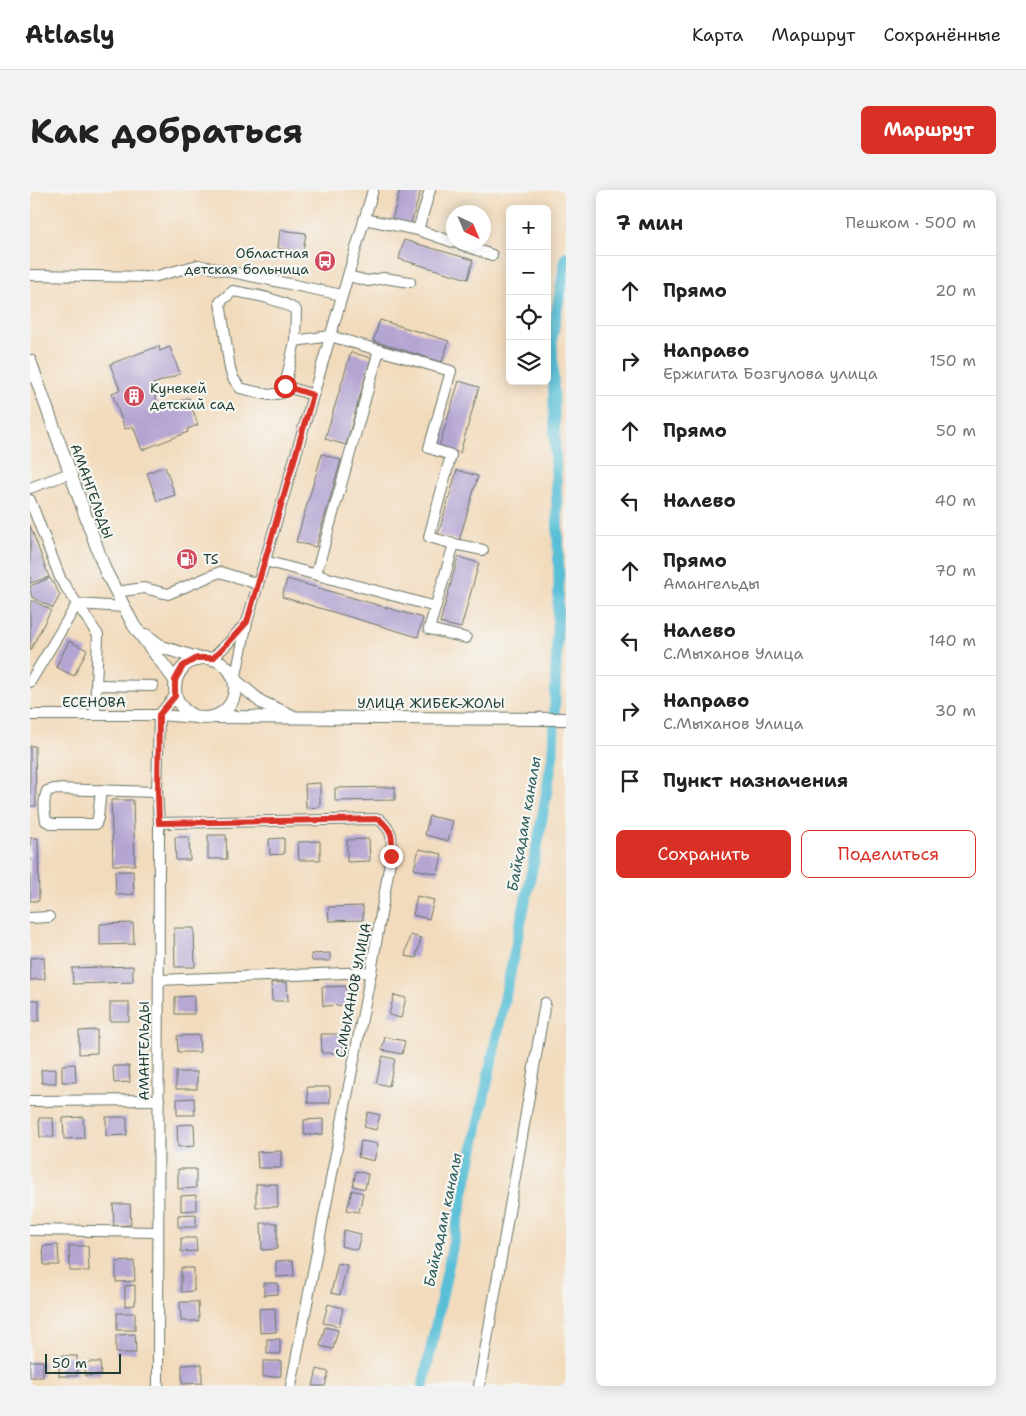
<!DOCTYPE html>
<html lang="ru">
<meta charset="utf-8">
<style>
:root{--surface:#fff;--page:#f2f2f2;--text:#222;--muted:#767676;--line:#e0e0e0;--accent:#d93025}
body{margin:0;font-family:"Shantell Sans",sans-serif;background:var(--page);color:var(--text)}
.controls{position:absolute;right:15px;top:15px;display:grid;overflow:hidden;border-radius:8px;box-shadow:0 2px 12px #0003}
.controls button{width:45px;height:45px;display:grid;place-items:center;padding:0;border:0;border-bottom:1px solid var(--line);background:var(--surface);color:var(--text);font:25px sans-serif}
.compass{position:absolute;left:416px;top:15px;width:45px;height:45px;border-radius:50%;background:var(--surface);box-shadow:0 2px 12px #0003;rotate:136deg}
.scale{position:absolute;left:15px;bottom:12px;width:76px;box-sizing:border-box;padding-left:5px;border:2px solid #1f3d34;border-top:0;font-size:14px;line-height:18px;white-space:nowrap;color:#1f3d34;-webkit-text-stroke:4px #f6f6f2;paint-order:stroke}
.stop{position:absolute;width:15px;height:15px;margin:-11px;border:4px solid #d93025;border-radius:50%;background:#fff}
.stop.end{background:#d93025;border-color:#fff;box-shadow:0 1px 5px #0008}
.list{margin:0;padding:0;list-style:none}
h2{display:flex;justify-content:space-between;align-items:center;height:65px;margin:0;padding:0 20px;font-size:21px}
h2 small{font-size:16px;font-weight:400;color:var(--muted)}
.list li{display:grid;grid-template-columns:32px 1fr auto;gap:15px;align-items:center;box-sizing:border-box;height:70px;padding:0 20px;border-top:1px solid var(--line)}
.list b{display:block;font-size:19px;white-space:nowrap}
.list p{margin:0;font-size:16px;white-space:nowrap;color:var(--muted)}
.list em{font-size:16px;font-style:normal;color:var(--muted)}
.actions{display:flex;gap:10px;padding:15px 20px}
.actions a{flex:1;padding:11px 0;border:1px solid var(--accent);border-radius:8px;text-align:center;font-size:18px;color:var(--accent)}
.actions .main{background:var(--accent);color:#fff}
.icon{flex:none;width:28px;height:28px;fill:none;stroke:currentColor;stroke-width:2;stroke-linecap:round;stroke-linejoin:round}
.map{position:relative;flex:none;width:536px;height:1196px;overflow:hidden;border-radius:8px}
header{display:flex;align-items:center;gap:30px;box-sizing:border-box;height:70px;padding:0 25px;background:var(--surface);border-bottom:1px solid var(--line)}
header strong{font-size:24px}
nav{display:flex;gap:28px;margin-inline-start:auto;font-size:18px}
.intro{display:flex;align-items:center;justify-content:space-between;box-sizing:border-box;height:120px;padding:0 30px}
h1{margin:0;font-size:35px}
.button{padding:12px 22px;border-radius:8px;background:var(--accent);color:#fff;font-size:18px;font-weight:700}
main{display:flex;gap:30px;padding:0 30px}
aside{flex:1;background:var(--surface);border-radius:8px;box-shadow:0 2px 12px #0003}
.map>svg:first-child{display:block}
</style>
<header>
<strong>Atlasly</strong>
<nav><a>Карта</a><a>Маршрут</a><a>Сохранённые</a></nav>
</header>
<div class="intro"><h1>Как добраться</h1><a class="button">Маршрут</a></div>
<main>
<div class="map">
<svg width="536" height="1196" viewBox="0 0 536 1196">
<rect width="100%" height="100%" fill="#f6f6f2"/>
<filter id="ink" filterUnits="userSpaceOnUse"><feTurbulence type="fractalNoise" baseFrequency=".02" numOctaves="2"/><feDisplacementMap in="SourceGraphic" scale="10" xChannelSelector="R" yChannelSelector="G"/><feConvolveMatrix kernelMatrix="1 2 1 2 8 2 1 2 1" color-interpolation-filters="sRGB"/></filter>
<filter id="wash" filterUnits="userSpaceOnUse"><feTurbulence type="fractalNoise" baseFrequency=".0096" numOctaves="4" result="noise"/><feDisplacementMap in="SourceGraphic" scale="20" xChannelSelector="R" yChannelSelector="G"/><feGaussianBlur stdDeviation="1.12" result="paint"/><feColorMatrix in="noise" values="0 0 0 0 0 0 0 0 0 0 0 0 0 0 0 0 0 1.4 0 .05"/><feComposite in="paint" operator="in"/></filter>
<g filter="url(#wash)">
<rect width="100%" height="100%" fill="#f2dbbd"/>
<g fill="none" stroke-linecap="round" stroke-linejoin="round">
<!-- canal -->
<polyline stroke="#59bfd7" stroke-width="11" points="393,1196 509,646 523,564 529,388 522,148 536,67"/>
</g>
<g id="blocks">
<!-- building -->
<g fill="#b4a4d2">
<polygon points="370,0 391,0 381,34 362,29"/>
<polygon points="250,40 276,43 273,62 248,58"/>
<polygon points="374,50 443,70 438,89 369,69"/>
<polygon points="350,130 419,151 412,172 343,151"/>
<polygon points="129,156 130,161 140,157 150,184 121,195 130,219 159,208 168,235 157,239 158,242 112,260 103,236 95,239 82,203 90,200 80,174"/>
<polygon points="321,162 341,168 316,255 295,249"/>
<polygon points="429,191 449,197 430,263 409,257"/>
<polygon points="292,264 311,270 286,357 266,352"/>
<polygon points="135,276 145,305 127,311 117,283"/>
<polygon points="427,280 448,286 429,351 408,345"/>
<polygon points="0,335 19,387 0,393"/>
<polygon points="428,367 449,373 431,438 410,433"/>
<polygon points="20,388 30,405 23,418 2,407 0,401 0,396"/>
<polygon points="257,389 393,428 388,447 252,407"/>
<polygon points="2,410 21,420 0,461 0,414"/>
<polygon points="39,451 57,460 44,486 26,477"/>
<polygon points="0,556 5,556 6,616 0,616"/>
<polygon points="290,593 290,617 276,618 275,594"/>
<polygon points="365,597 365,610 305,611 305,598"/>
<polygon points="81,610 103,610 105,675 83,675"/>
<polygon points="399,626 423,631 418,651 395,645"/>
<polygon points="178,645 196,645 197,669 178,669"/>
<polygon points="145,647 159,647 160,670 146,670"/>
<polygon points="0,648 8,648 9,711 0,711"/>
<polygon points="254,648 254,664 240,665 239,649"/>
<polygon points="339,649 340,671 317,672 317,650"/>
<polygon points="290,651 290,670 269,670 268,652"/>
<polygon points="389,659 412,664 408,684 384,679"/>
<polygon points="85,681 103,681 104,704 86,705"/>
<polygon points="387,706 404,710 399,729 383,725"/>
<polygon points="333,716 333,730 299,731 298,717"/>
<polygon points="103,733 104,754 70,755 70,734"/>
<polygon points="144,738 164,738 165,777 145,777"/>
<polygon points="380,745 391,748 386,768 375,766"/>
<polygon points="300,763 300,771 282,771 281,764"/>
<polygon points="14,767 15,789 0,790 0,768"/>
<polygon points="103,776 103,792 43,794 42,778"/>
<polygon points="257,792 258,811 242,811 241,793"/>
<polygon points="316,796 316,815 293,816 292,797"/>
<polygon points="364,805 376,808 371,828 359,825"/>
<polygon points="164,806 164,824 145,824 145,807"/>
<rect x="0" y="810" width="9" height="21"/>
<rect x="80" y="812" width="19" height="19"/>
<polygon points="67,840 67,863 49,864 49,841"/>
<polygon points="291,844 313,844 313,863 292,863"/>
<polygon points="169,845 170,862 148,862 147,846"/>
<polygon points="355,847 375,851 372,864 352,860"/>
<polygon points="353,866 365,869 359,896 346,893"/>
<polygon points="45,874 46,892 32,892 32,875"/>
<polygon points="83,876 99,876 100,892 84,893"/>
<polygon points="26,879 26,893 12,893 11,880"/>
<rect x="146" y="882" width="21" height="17"/>
<polygon points="277,897 300,897 300,913 278,913"/>
<polygon points="164,908 165,925 147,925 147,909"/>
<polygon points="338,922 350,925 346,940 334,937"/>
<polygon points="53,927 54,948 34,949 33,928"/>
<polygon points="76,927 97,927 97,945 76,946"/>
<polygon points="9,928 23,928 24,947 10,947"/>
<polygon points="293,929 293,944 274,945 274,930"/>
<polygon points="164,934 165,956 148,957 147,935"/>
<polygon points="331,951 348,954 344,971 328,967"/>
<polygon points="251,961 251,978 228,978 227,962"/>
<polygon points="148,979 166,979 166,998 148,999"/>
<polygon points="326,981 338,984 335,999 323,996"/>
<polygon points="226,994 247,994 248,1017 226,1017"/>
<polygon points="322,1000 333,1003 329,1022 317,1020"/>
<polygon points="166,1005 166,1020 151,1021 151,1006"/>
<polygon points="83,1014 100,1014 101,1035 84,1036"/>
<polygon points="166,1024 166,1037 148,1037 148,1025"/>
<polygon points="231,1033 247,1033 247,1059 232,1060"/>
<polygon points="314,1040 331,1044 327,1060 311,1056"/>
<polygon points="151,1048 166,1048 167,1061 151,1062"/>
<polygon points="28,1055 29,1075 14,1075 13,1056"/>
<polygon points="39,1056 58,1056 59,1081 40,1081"/>
<polygon points="263,1070 264,1086 246,1087 246,1071"/>
<polygon points="104,1071 105,1091 86,1092 86,1072"/>
<polygon points="308,1073 317,1075 310,1105 301,1103"/>
<polygon points="151,1078 164,1078 164,1101 151,1102"/>
<polygon points="234,1093 248,1093 248,1104 234,1105"/>
<polygon points="105,1095 105,1115 95,1116 95,1096"/>
<polygon points="150,1112 168,1112 169,1131 151,1131"/>
<polygon points="298,1114 313,1118 309,1136 293,1133"/>
<polygon points="245,1118 246,1142 230,1143 229,1119"/>
<rect x="87" y="1123" width="18" height="17"/>
<polygon points="295,1137 308,1140 303,1159 290,1156"/>
<polygon points="105,1144 106,1163 86,1163 86,1145"/>
<rect x="237" y="1149" width="13" height="15"/>
<rect x="29" y="1166" width="18" height="20"/>
<rect x="0" y="1171" width="13" height="16"/>
<polygon points="233,1171 251,1171 251,1186 233,1187"/>
<polygon points="55,1172 70,1172 71,1185 55,1186"/>
<polygon points="172,1174 172,1193 152,1194 152,1175"/>
<polygon points="287,1179 299,1182 295,1196 283,1196"/>
</g>
</g>
</g>
<g filter="url(#ink)">
<use href="#blocks" fill-opacity="0" stroke="#697464" stroke-width="1"/>
<g fill="none" stroke-linecap="round" stroke-linejoin="round">
<!-- minor casing -->
<g stroke="#697464" stroke-width="12">
<g id="minor">
<polyline points="334,29 388,40 423,52"/>
<polyline points="388,40 400,0"/>
<polyline points="424,52 462,65"/>
<polyline points="0,85 123,87 168,75 312,105"/>
<polyline points="318,86 338,91 354,88 380,92"/>
<path d="M265,151L266,120C247,108 225,105 203,101L190,112L200,179L203,188L210,198L239,205L252,203L255,196L265,151L300,146L421,181L399,258L421,265L399,347L424,354L399,439L436,448"/>
<polyline points="255,196 283,205"/>
<polyline points="0,298 40,283"/>
<polyline points="0,310 31,390 68,445 65,525"/>
<polyline points="424,354 453,360"/>
<polyline points="235,371 406,417"/>
<polyline points="286,384 349,160"/>
<polyline points="86,402 114,398 138,404 190,382 228,394"/>
<polyline points="183,468 199,452 216,433"/>
<polyline points="205,490 217,432 343,0"/>
<polyline points="0,492 47,414 94,417"/>
<polyline points="66,495 123,496"/>
<polyline points="0,525 129,525 167,528"/>
<polyline points="129,525 145,506"/>
<path d="M71,600L68,628L66,634H23L16,631C14,621 13,610 17,601L24,599L127,602"/>
<path d="M129,633L349,629C364,643 362,646 361,666L341,782L261,1196"/>
<polyline points="0,728 19,727"/>
<polyline points="129,790 341,782"/>
<polyline points="0,911 129,910"/>
<polyline points="0,1040 128,1042"/>
<polyline points="128,1196 129,633 127,602 129,525"/>
<polyline points="449,1196 515,813"/>
</g>
</g>
<!-- major casing -->
<g stroke="#697464" stroke-width="14">
<g id="major">
<polyline points="0,171 75,380 104,436 145,490"/>
<polyline points="116,445 132,457 167,468"/>
<circle cx="175" cy="498" r="30"/>
<polyline points="205,490 231,512 262,526"/>
<polyline points="183,527 536,529"/>
</g>
</g>
<!-- minor -->
<use href="#minor" stroke="#fff" stroke-width="10"/>
<!-- major -->
<use href="#major" stroke="#fff" stroke-width="12"/>
</g>
</g>
<g fill="none" stroke-linecap="round" stroke-linejoin="round" filter="url(#ink)">
<!-- route -->
<path stroke="#d93025" stroke-width="6" d="M255,196L283,205L217,432L199,452L183,468H167L153,476L145,490V506L129,525L128,602L129,633L349,629C364,643 363,646 361,666"/>
</g>
<!-- icons -->
<defs>
<g id="bus-disc" transform="scale(1.125)"><circle r="9.5" fill="#d1495b" stroke="#f6f6f2"/><path d="M-5-6H5V4H4V6H2V4H-2V6H-4V4H-5ZM-3.5-4V0h7V-4ZM-3.5 1.2v1.5H-2V1.2ZM2 1.2v1.5H3.5V1.2Z" fill="#fff"/></g>
<g id="building-disc" transform="scale(1.125)"><circle r="9.5" fill="#d1495b" stroke="#f6f6f2"/><path d="M-4-6H4V6H1V3H-1V6H-4ZM-2.5-4.3h1.7v1.8h-1.7ZM.8-4.3h1.7v1.8H.8ZM-2.5-1h1.7V.8h-1.7ZM.8-1h1.7V.8H.8Z" fill="#fff"/></g>
<g id="fuel-disc" transform="scale(1.125)"><circle r="9.5" fill="#d1495b" stroke="#f6f6f2"/><path d="M-5.5-6h7V0h2V4h1.3V-2.5L3-4.5l.8-.8L6-3V5H2.5V1h-1V6h-7ZM-4.2-4.7v3.2H.2V-4.7Z" fill="#fff"/></g>
</defs>
<g fill-rule="evenodd">
<use href="#bus-disc" x="295" y="71"/>
<use href="#building-disc" x="104" y="206"/>
<use href="#fuel-disc" x="157" y="369"/>
</g>
<g text-anchor="middle" stroke-width="4.5" stroke-linejoin="round" paint-order="stroke">
<!-- poi labels -->
<g font-size="14" fill="#1f3d34" stroke="#f6f6f2" text-anchor="start">
<text x="279" y="68" text-anchor="end">Областная<tspan x="279" dy="16">детская больница</tspan></text>
<text x="120" y="203">Кунекей<tspan x="120" dy="16">детский сад</tspan></text>
<text x="173" y="374">TS</text>
</g>
<!-- street labels -->
<g font-size="14" fill="#1f3d34" stroke="#f6f6f2">
<text transform="translate(62 301) rotate(70)" y="5">АМАНГЕЛЬДЫ</text>
<text x="64" y="517">ЕСЕНОВА</text>
<text x="401" y="518">УЛИЦА ЖИБЕК-ЖОЛЫ</text>
<text transform="translate(323 800) rotate(-79)" y="5">С.МЫХАНОВ УЛИЦА</text>
<text transform="translate(114 861) rotate(-90)" y="5">АМАНГЕЛЬДЫ</text>
</g>
<!-- water labels -->
<g font-size="15" font-style="italic" fill="#2e5e5d" stroke="#f6f6f2">
<text transform="translate(494 634) rotate(-80)" y="5">Байқадам каналы</text>
<text transform="translate(413 1030) rotate(-78)" y="5">Байқадам каналы</text>
</g>
</g>
</svg>
<div class="controls">
<button>+</button>
<button>−</button>
<button><svg class="icon" aria-label="locate" viewBox="0 0 24 24"><circle cx="12" cy="12" r="6"/><path d="M12 2v4M12 18v4M2 12h4M18 12h4"/></svg></button>
<button><svg class="icon" aria-label="layers" viewBox="0 0 24 24"><path d="M12 4l9 5-9 5-9-5zM3 14l9 5 9-5"/></svg></button>
</div>
<svg class="compass" viewBox="-18 -18 36 36"><path d="M0-13l5 13h-10z" fill="#e53935"/><path d="M0 13l5-13h-10z" fill="#767676"/></svg>
<div class="scale">50 m</div>
<div class="stop" style="left:255px;top:196px"></div>
<div class="stop end" style="left:361px;top:666px"></div>
</div>
<aside>
<h2>7 мин<small>Пешком · 500 m</small></h2>
<ul class="list">
<li><svg class="icon" aria-label="ahead" viewBox="0 0 24 24"><path d="M12 20V5M6 11l6-6 6 6"/></svg><div><b>Прямо</b></div><em>20 m</em></li>
<li><svg class="icon" aria-label="right" viewBox="0 0 24 24"><path d="M7 20v-9h11M14 6l5 5-5 5"/></svg><div><b>Направо</b><p>Ержигита Бозгулова улица</p></div><em>150 m</em></li>
<li><svg class="icon" aria-label="ahead" viewBox="0 0 24 24"><path d="M12 20V5M6 11l6-6 6 6"/></svg><div><b>Прямо</b></div><em>50 m</em></li>
<li><svg class="icon" aria-label="left" viewBox="0 0 24 24"><path d="M17 20v-9H6M10 6l-5 5 5 5"/></svg><div><b>Налево</b></div><em>40 m</em></li>
<li><svg class="icon" aria-label="ahead" viewBox="0 0 24 24"><path d="M12 20V5M6 11l6-6 6 6"/></svg><div><b>Прямо</b><p>Амангельды</p></div><em>70 m</em></li>
<li><svg class="icon" aria-label="left" viewBox="0 0 24 24"><path d="M17 20v-9H6M10 6l-5 5 5 5"/></svg><div><b>Налево</b><p>С.Мыханов Улица</p></div><em>140 m</em></li>
<li><svg class="icon" aria-label="right" viewBox="0 0 24 24"><path d="M7 20v-9h11M14 6l5 5-5 5"/></svg><div><b>Направо</b><p>С.Мыханов Улица</p></div><em>30 m</em></li>
<li><svg class="icon" aria-label="arrive" viewBox="0 0 24 24"><path d="M6 21V4h12l-3 4 3 4H6"/></svg><div><b>Пункт назначения</b></div></li>
</ul>
<div class="actions"><a class="main">Сохранить</a><a>Поделиться</a></div>
</aside>
</main>
